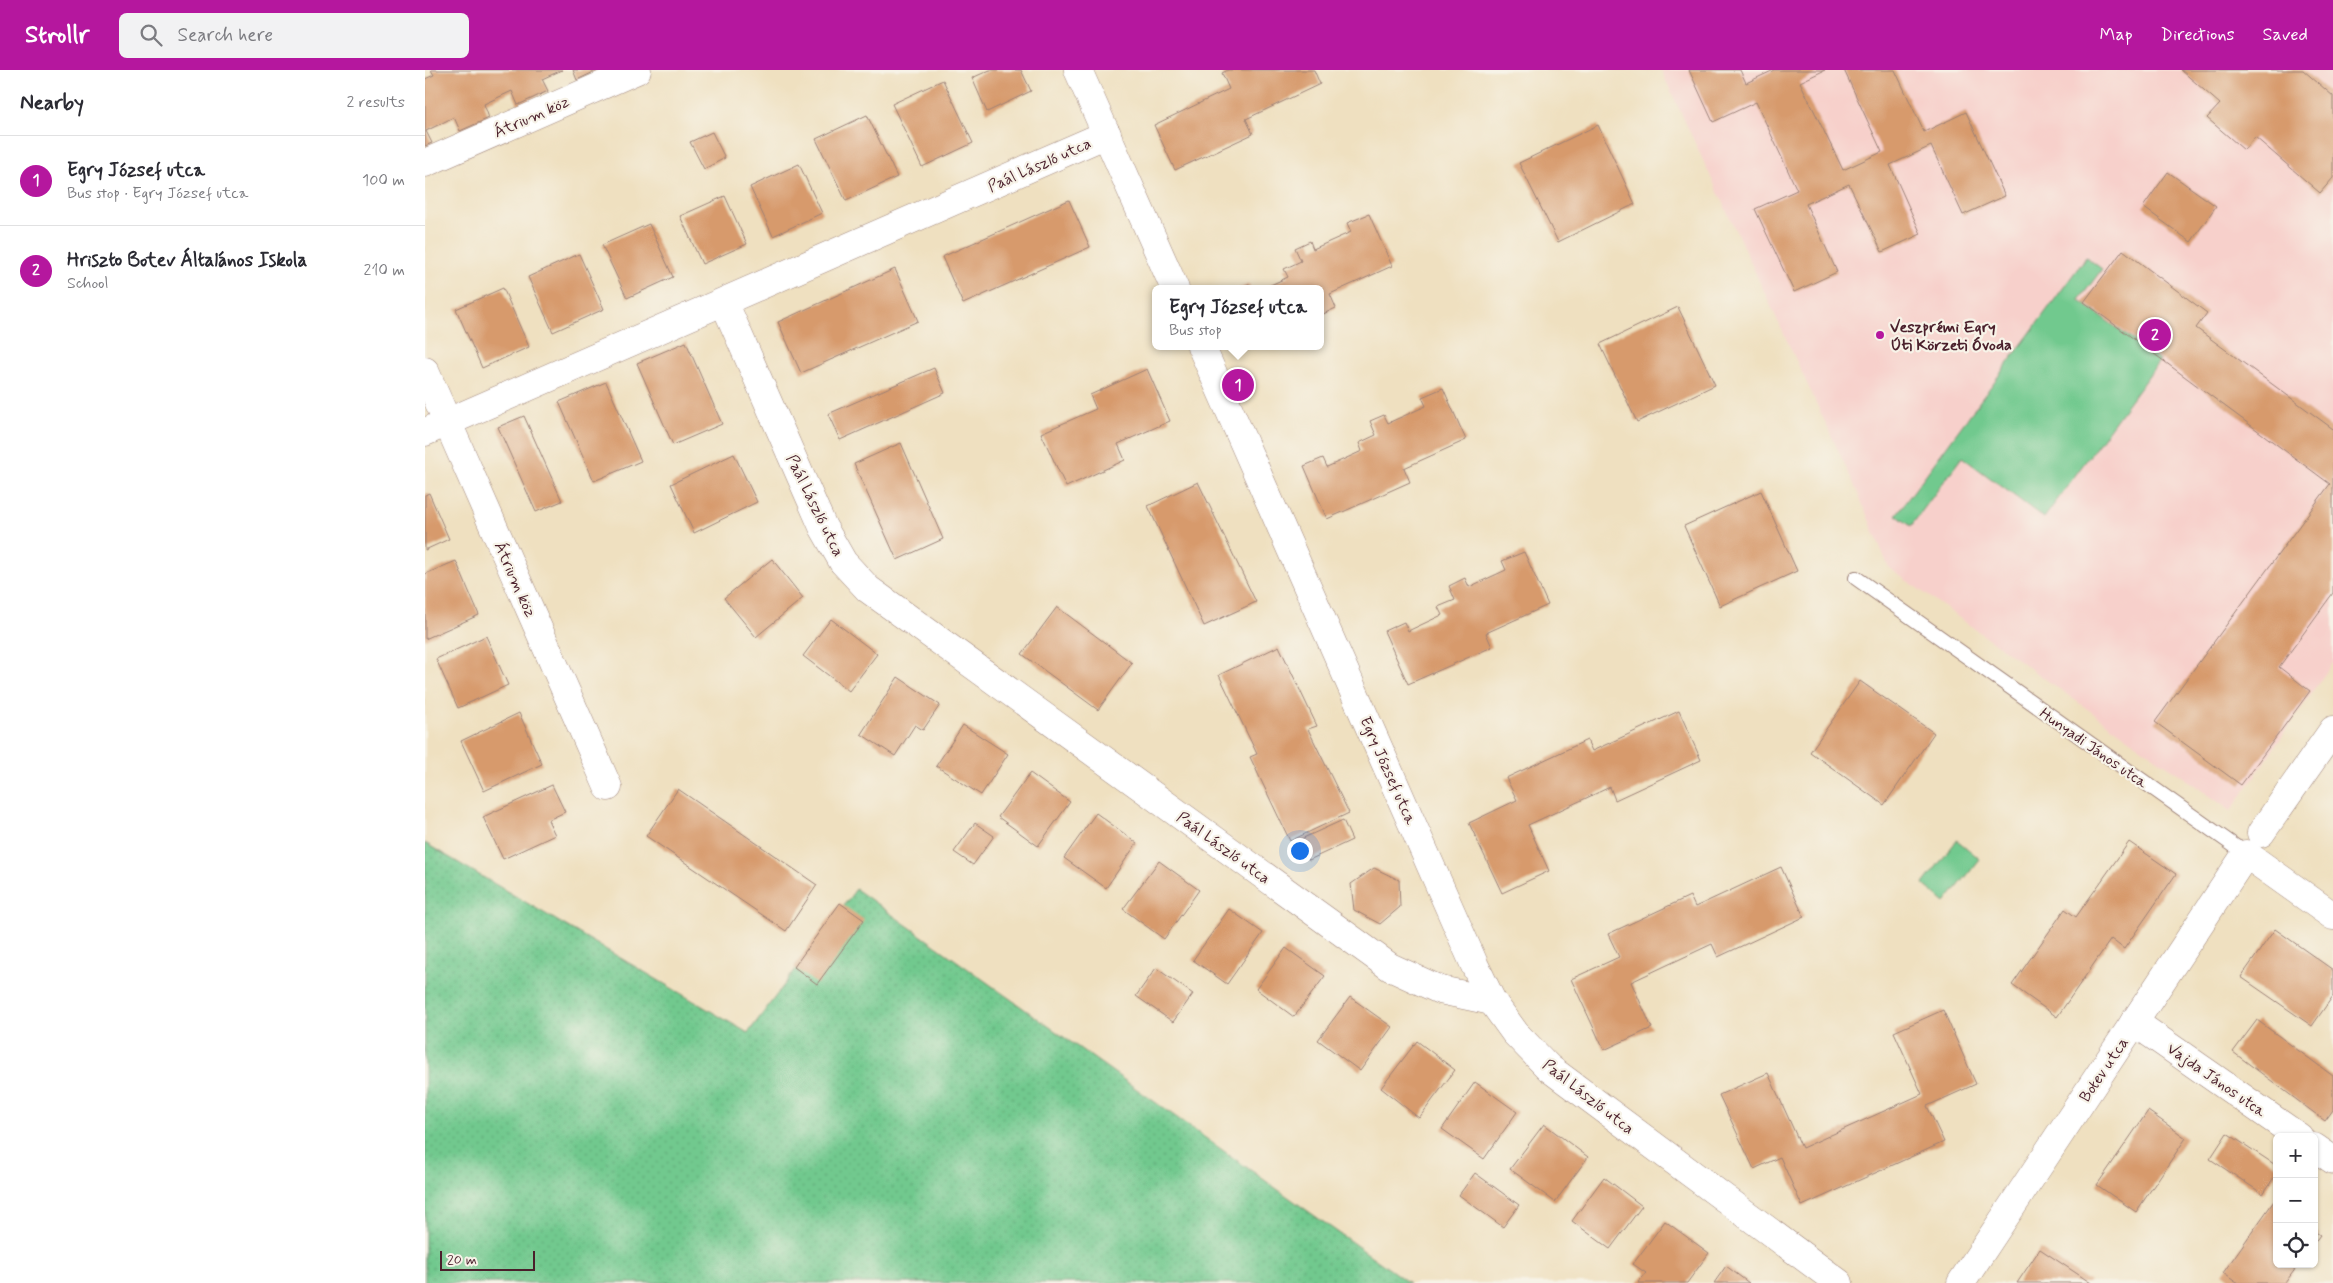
<!DOCTYPE html>
<meta charset="utf-8">
<style>
:root{--surface:#fff;--page:#f2f2f3;--text:#2b2b33;--muted:#7c7c81;--line:#e1e1e2;--accent:#b5179e}
body{margin:0;font-family:Mynerve,sans-serif;background:var(--page);color:var(--text)}
.controls{position:absolute;right:15px;bottom:15px;display:grid;overflow:hidden;border-radius:8px;box-shadow:0 1px 4px #0004}
.controls button{width:45px;height:45px;display:grid;place-items:center;padding:0;border:0;border-bottom:1px solid var(--line);background:var(--surface);color:var(--text);font:25px sans-serif}
.scale{position:absolute;left:15px;bottom:12px;width:95px;box-sizing:border-box;padding-left:5px;border:2px solid #4a1f2b;border-top:0;font-size:14px;line-height:18px;white-space:nowrap;color:#4a1f2b;-webkit-text-stroke:4px #f7f3e8;paint-order:stroke}
.you{position:absolute;left:874px;top:780px;width:18px;height:18px;margin:-12px;border:4px solid #fff;border-radius:50%;background:#1a73e8;box-shadow:0 0 0 8px #1a73e833}
.badge{display:grid;place-items:center;width:32px;height:32px;border-radius:50%;background:var(--accent);color:#fff;font-size:16px;font-weight:700}
.pin{position:absolute;translate:-50% -50%;border:2px solid #fff;box-shadow:0 1px 5px #0006}
.popup{position:absolute;left:727px;top:215px;width:172px;height:65px;box-sizing:border-box;display:grid;place-content:center;border-radius:8px;background:var(--surface);filter:drop-shadow(0 1px 4px #0005);font-size:16px;white-space:nowrap;color:var(--muted)}
.popup b{font-size:19px;color:var(--text)}
.popup::after{content:'';position:absolute;left:50%;top:100%;margin-left:-10px;border:10px solid transparent;border-top-color:var(--surface)}
.list{margin:0;padding:0;list-style:none}
h2{display:flex;justify-content:space-between;align-items:center;height:65px;margin:0;padding:0 20px;font-size:21px}
h2 small{font-size:16px;font-weight:400;color:var(--muted)}
.list li{display:grid;grid-template-columns:32px 1fr auto;gap:15px;align-items:center;box-sizing:border-box;height:90px;padding:0 20px;border-top:1px solid var(--line)}
.list b{display:block;font-size:19px;white-space:nowrap}
.list p{margin:0;font-size:16px;white-space:nowrap;color:var(--muted)}
.list em{font-size:16px;font-style:normal;color:var(--muted)}
.icon{flex:none;width:28px;height:28px;fill:none;stroke:currentColor;stroke-width:2;stroke-linecap:round;stroke-linejoin:round}
.map{position:relative;flex:none;width:1908px;height:1213px;overflow:hidden}
header{display:flex;align-items:center;gap:30px;box-sizing:border-box;height:70px;padding:0 25px;background:var(--accent);color:#fff}
header strong{font-size:24px}
nav{display:flex;gap:28px;margin-inline-start:auto;font-size:18px}
.search{width:350px;height:45px;background:var(--page);display:flex;align-items:center;gap:12px;box-sizing:border-box;padding:0 18px;border-radius:8px;color:var(--muted);font-size:19px}
main{display:flex}
aside{flex:1;background:var(--surface)}
.map>svg:first-child{display:block}
</style>
<header>
<strong>Strollr</strong>
<div class="search"><svg class="icon" aria-label="search" viewBox="0 0 24 24"><circle cx="10" cy="10" r="6"/><path d="M15 15l6 6"/></svg>Search here</div>
<nav><a>Map</a><a>Directions</a><a>Saved</a></nav>
</header>
<main>
<aside>
<h2>Nearby<small>2 results</small></h2>
<ul class="list">
<li><span class="badge">1</span><div><b>Egry József utca</b><p>Bus stop · Egry József utca</p></div><em>100 m</em></li>
<li><span class="badge">2</span><div><b>Hriszto Botev Általános Iskola</b><p>School</p></div><em>210 m</em></li>
</ul>
</aside>
<div class="map">
<svg width="1908" height="1213" viewBox="0 0 1908 1213">
<defs>
<pattern id="garden-dots" width="8" height="8" patternUnits="userSpaceOnUse" patternTransform="scale(1.25)"><rect width="8" height="8" fill="#71c98e"/><path d="M2 2h.1M6 6h.1" fill="none" stroke="#63ac7b" stroke-width="1.8" stroke-linecap="round"/></pattern>
</defs>
<rect width="100%" height="100%" fill="#f7f3e8"/>
<filter id="ink" filterUnits="userSpaceOnUse"><feTurbulence type="fractalNoise" baseFrequency=".02" numOctaves="2"/><feDisplacementMap in="SourceGraphic" scale="10" xChannelSelector="R" yChannelSelector="G"/><feConvolveMatrix kernelMatrix="1 2 1 2 8 2 1 2 1" color-interpolation-filters="sRGB"/></filter>
<filter id="wash" filterUnits="userSpaceOnUse"><feTurbulence type="fractalNoise" baseFrequency=".0096" numOctaves="4" result="noise"/><feDisplacementMap in="SourceGraphic" scale="20" xChannelSelector="R" yChannelSelector="G"/><feGaussianBlur stdDeviation="1.12" result="paint"/><feColorMatrix in="noise" values="0 0 0 0 0 0 0 0 0 0 0 0 0 0 0 0 0 1.4 0 .05"/><feComposite in="paint" operator="in"/></filter>
<g filter="url(#wash)">
<rect width="100%" height="100%" fill="#efe0c0"/>
<!-- built -->
<polygon fill="#f7d0cb" points="1236,0 1908,0 1908,592 1806,741 1464,498 1432,421"/>
<!-- green -->
<g fill="#71c98e" stroke="#5e745c">
<polygon points="1661,187 1677,199 1654,230 1735,290 1619,448 1537,387 1486,456 1471,445"/>
<polygon points="1532,770 1555,789 1520,833 1498,814"/>
</g>
<!-- garden -->
<polygon fill="url(#garden-dots)" stroke="#5e745c" points="0,773 323,963 431,819 984,1213 0,1213"/>
<g id="blocks">
<!-- building -->
<g fill="#d79a6c">
<polygon points="6,0 137,0 117,9 123,21 93,35 87,21 59,34 64,48 35,61 29,47 1,61 7,73 0,76 0,9 9,5"/>
<polygon points="148,0 173,0 152,10"/>
<polygon points="565,0 596,0 606,21 562,42 547,8"/>
<polygon points="803,0 889,0 895,14 821,49 828,64 750,100 729,55 804,19 797,3"/>
<polygon points="1264,0 1315,0 1321,13 1349,0 1400,0 1375,12 1418,100 1457,82 1419,0 1470,0 1499,62 1541,42 1580,126 1538,145 1506,76 1465,95 1496,164 1457,182 1424,114 1381,134 1412,202 1369,222 1330,139 1372,120 1331,32 1288,52"/>
<polygon points="1756,0 1878,0 1908,26 1908,108 1895,123 1830,67 1819,80 1782,48 1795,34"/>
<polygon points="518,10 548,73 497,97 467,34"/>
<polygon points="442,45 472,107 421,131 391,69"/>
<polygon points="1173,55 1210,134 1133,172 1094,93"/>
<polygon points="287,62 300,88 279,99 265,72"/>
<polygon points="374,94 397,143 348,166 325,117"/>
<polygon points="1743,102 1791,136 1766,172 1718,137"/>
<polygon points="300,126 322,174 277,194 255,146"/>
<polygon points="644,130 665,177 538,234 517,187"/>
<polygon points="944,144 967,196 905,224 911,238 896,245 896,219 837,219 863,207 859,199 876,191 870,178 885,171 888,179 926,162 922,153"/>
<polygon points="224,154 248,207 202,228 177,175"/>
<polygon points="1698,180 1782,243 1771,258 1908,359 1908,523 1854,597 1885,621 1816,715 1730,652 1905,414 1659,232"/>
<polygon points="154,184 179,239 128,262 103,207"/>
<polygon points="470,199 493,251 376,303 353,252"/>
<polygon points="824,214 826,219 813,219"/>
<polygon points="78,218 104,277 57,298 31,239"/>
<polygon points="1253,237 1290,315 1212,352 1175,274"/>
<polygon points="261,272 297,354 248,375 212,293"/>
<polygon points="509,298 520,323 415,370 403,344"/>
<polygon points="722,299 745,351 693,374 700,390 641,417 616,363 671,339 665,325"/>
<polygon points="181,312 216,391 169,411 134,332"/>
<polygon points="1018,318 1041,370 979,398 985,412 902,449 879,396 898,388 902,397 937,381 934,373 951,365 945,351 959,345 963,353 1001,336 997,327"/>
<polygon points="99,346 137,431 111,442 73,357"/>
<polygon points="476,373 518,469 472,490 429,394"/>
<polygon points="309,384 332,432 269,463 246,414"/>
<polygon points="773,412 831,532 779,556 723,436"/>
<polygon points="1336,421 1372,501 1295,536 1259,456"/>
<polygon points="4,423 24,469 0,480 0,425"/>
<polygon points="1099,482 1123,535 1061,563 1067,577 983,614 959,561 979,552 983,561 1017,545 1013,537 1030,530 1024,516 1040,508 1044,517 1081,500 1077,491"/>
<polygon points="347,489 378,528 331,567 299,528"/>
<polygon points="31,491 54,545 0,569 0,504"/>
<polygon points="632,537 707,593 673,640 597,584"/>
<polygon points="406,549 452,584 424,621 378,586"/>
<polygon points="61,566 83,615 33,638 11,589"/>
<polygon points="854,576 892,656 883,659 924,743 865,771 825,687 832,684 794,605"/>
<polygon points="473,607 515,635 498,660 490,655 470,686 436,664"/>
<polygon points="1435,611 1509,663 1459,735 1385,682"/>
<polygon points="1254,641 1276,690 1190,730 1185,717 1103,755 1124,801 1077,823 1044,753 1092,730 1081,708 1162,670 1167,681"/>
<polygon points="94,643 117,694 59,721 36,671"/>
<polygon points="538,655 583,684 556,725 511,696"/>
<polygon points="605,703 645,732 613,776 573,747"/>
<polygon points="127,715 140,742 123,750 130,765 78,789 58,747"/>
<polygon points="253,719 392,815 361,861 221,766"/>
<polygon points="671,743 712,773 681,818 639,788"/>
<polygon points="918,750 927,770 884,790 874,770"/>
<polygon points="550,753 569,766 548,795 529,782"/>
<polygon points="1704,772 1751,804 1699,879 1686,869 1632,947 1587,915 1640,839 1651,847"/>
<polygon points="734,791 774,820 739,869 698,839"/>
<polygon points="1356,797 1379,847 1293,887 1287,874 1206,912 1227,958 1179,980 1146,909 1194,887 1183,864 1265,826 1270,837"/>
<polygon points="949,798 974,810 975,837 955,854 929,840 926,814"/>
<polygon points="415,833 439,850 392,914 369,897"/>
<polygon points="804,839 838,863 802,914 768,890"/>
<polygon points="1850,859 1908,900 1908,926 1887,956 1816,907"/>
<polygon points="861,878 900,906 869,947 831,919"/>
<polygon points="731,898 768,924 748,952 711,926"/>
<polygon points="925,927 967,957 935,1001 893,970"/>
<polygon points="1518,940 1551,1014 1502,1036 1519,1072 1377,1136 1355,1087 1329,1099 1294,1025 1343,1003 1377,1078 1497,1024 1469,962"/>
<polygon points="1832,950 1908,1006 1908,1040 1900,1051 1808,982"/>
<polygon points="992,971 1030,1000 994,1048 956,1018"/>
<polygon points="1050,1012 1092,1042 1059,1089 1017,1059"/>
<polygon points="1723,1041 1761,1068 1711,1142 1672,1115"/>
<polygon points="1119,1054 1163,1087 1130,1132 1085,1099"/>
<polygon points="1802,1063 1852,1096 1852,1103 1838,1124 1785,1089"/>
<polygon points="1050,1103 1094,1135 1078,1157 1034,1125"/>
<polygon points="1179,1107 1217,1136 1185,1179 1147,1151"/>
<polygon points="1849,1131 1852,1133 1852,1194 1874,1194 1860,1213 1812,1213 1798,1203"/>
<polygon points="1240,1151 1284,1183 1262,1213 1213,1213 1221,1203 1208,1194"/>
<polygon points="1889,1161 1895,1165 1889,1173"/>
<polygon points="1615,1179 1666,1213 1592,1213"/>
<polygon points="1301,1196 1324,1213 1289,1213"/>
</g>
</g>
</g>
<g filter="url(#ink)">
<use href="#blocks" fill-opacity="0" stroke="#9c8076" stroke-width="1"/>
<g fill="none" stroke-linecap="round" stroke-linejoin="round">
<!-- lane casing -->
<g stroke="#9c8076" stroke-width="16">
<polyline id="lane" points="1431,508 1821,784"/>
</g>
<!-- street casing -->
<g stroke="#9c8076" stroke-width="29">
<g id="street">
<polyline points="653,0 750,219"/>
<polyline points="0,93 212,0"/>
<polyline points="299,232 398,457 418,492 443,519 965,897 1015,920 1067,931"/>
<polyline points="776,276 1050,896 1067,931 1090,963 1124,998 1414,1213"/>
<polyline points="0,301 183,717"/>
<polyline points="0,362 682,64"/>
<polyline points="1836,763 1908,660"/>
<polyline points="1709,952 1874,1067"/>
<polyline points="1889,1077 1908,1090"/>
<polyline points="1536,1213 1821,784 1908,846"/>
</g>
</g>
<!-- lane -->
<use href="#lane" stroke="#fff" stroke-width="14"/>
<!-- street -->
<use href="#street" stroke="#fff" stroke-width="28"/>
</g>
</g>
<!-- markers -->
<circle fill="#b5179e" stroke="#f7f3e8" stroke-width="2" cx="1455" cy="265" r="5"/>
<g text-anchor="middle" stroke-width="4.5" stroke-linejoin="round" paint-order="stroke">
<!-- street labels -->
<g font-size="16" fill="#4a1f2b" stroke="#f7f3e8">
<text transform="translate(106 46) rotate(-24)" y="6">Átrium köz</text>
<text transform="translate(614 94) rotate(-24)" y="6">Paál László utca</text>
<text transform="translate(391 435) rotate(64)" y="6">Paál László utca</text>
<text transform="translate(91 509) rotate(66)" y="6">Átrium köz</text>
<text transform="translate(1669 677) rotate(35)" y="6">Hunyadi János utca</text>
<text transform="translate(964 700) rotate(66)" y="6">Egry József utca</text>
<text transform="translate(799 777) rotate(36)" y="6">Paál László utca</text>
<text transform="translate(1678 999) rotate(-56)" y="6">Botev utca</text>
<text transform="translate(1792 1009) rotate(35)" y="6">Vajda János utca</text>
<text transform="translate(1164 1026) rotate(38)" y="6">Paál László utca</text>
</g>
<!-- poi labels -->
<g font-size="16" font-weight="bold" fill="#4a1f2b" stroke="#f7f3e8" text-anchor="start">
<text x="1465" y="262">Veszprémi Egry<tspan x="1465" dy="18">Úti Körzeti Óvoda</tspan></text>
</g>
</g>
</svg>
<div class="controls">
<button>+</button>
<button>−</button>
<button><svg class="icon" aria-label="locate" viewBox="0 0 24 24"><circle cx="12" cy="12" r="6"/><path d="M12 2v4M12 18v4M2 12h4M18 12h4"/></svg></button>
</div>
<div class="scale">20 m</div>
<div class="you"></div>
<div class="pin badge" style="left:813px;top:315px">1</div>
<div class="popup"><b>Egry József utca</b>Bus stop</div>
<div class="pin badge" style="left:1730px;top:265px">2</div>
</div>
</main>
